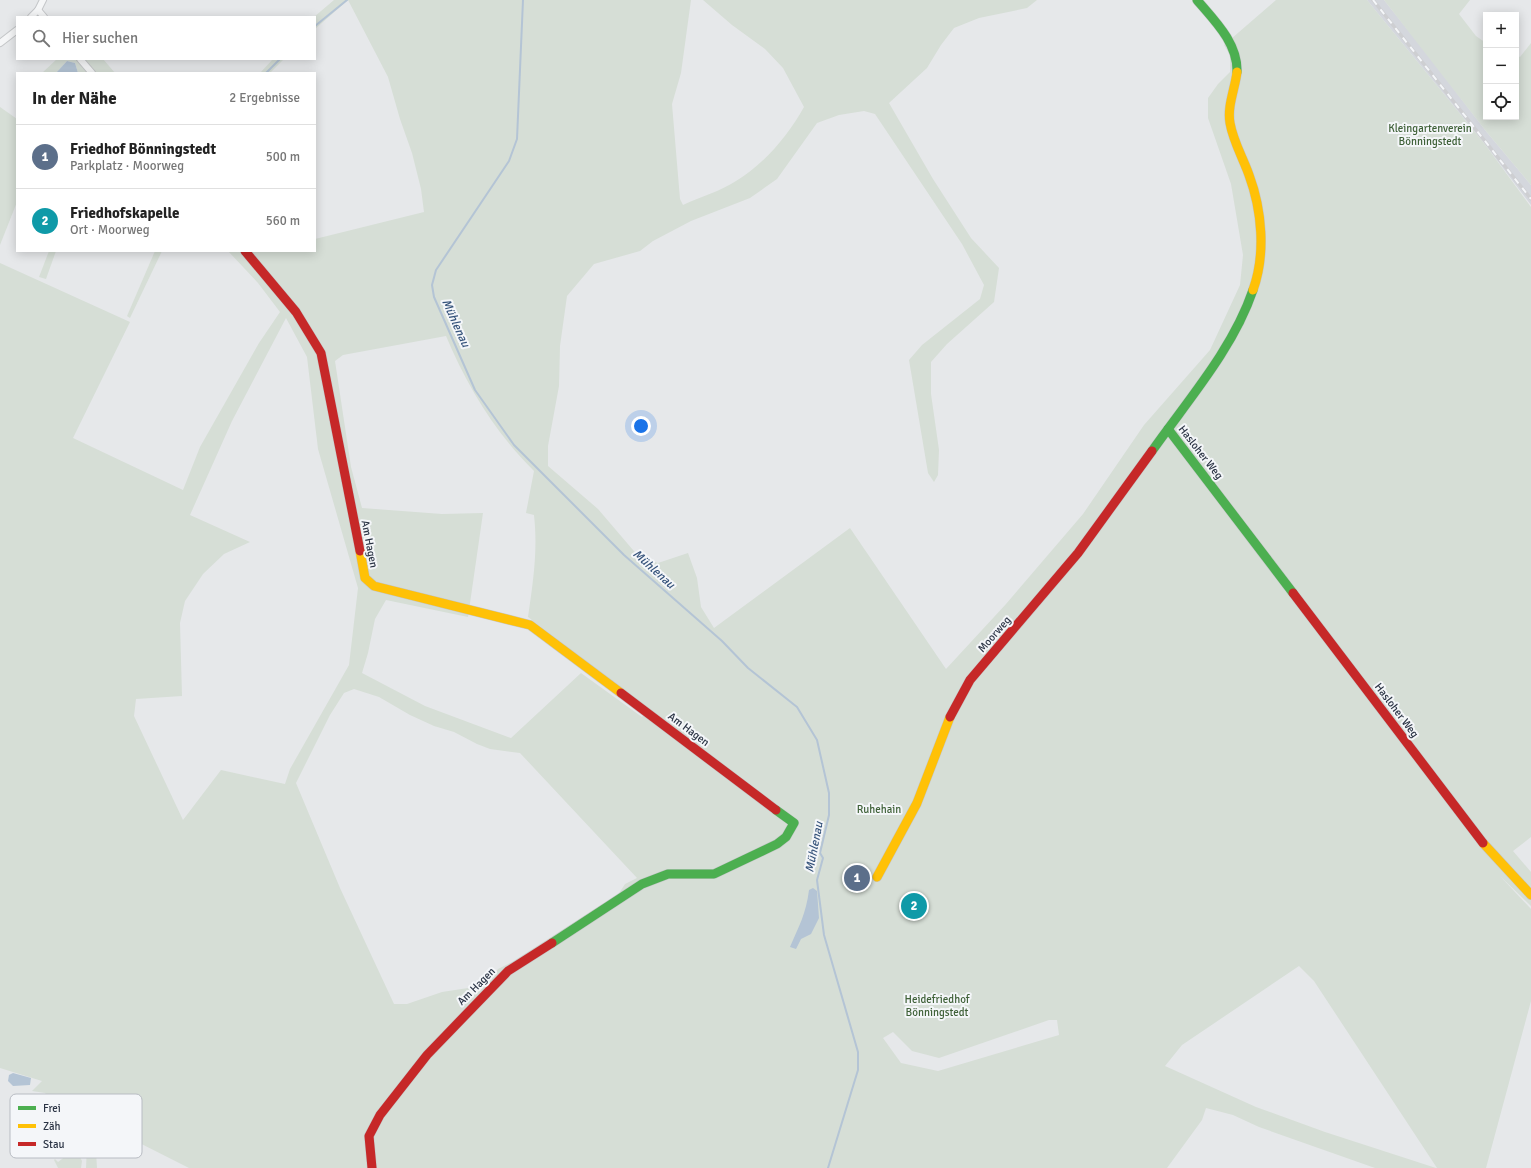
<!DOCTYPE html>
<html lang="de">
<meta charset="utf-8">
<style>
:root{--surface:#fff;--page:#f6f6f6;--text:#222;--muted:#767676;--line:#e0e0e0;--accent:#6c737f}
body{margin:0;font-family:Signika,sans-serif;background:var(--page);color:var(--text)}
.controls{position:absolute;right:12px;top:12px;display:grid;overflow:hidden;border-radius:0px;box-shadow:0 2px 10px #0003}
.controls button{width:36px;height:36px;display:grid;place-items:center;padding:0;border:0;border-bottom:1px solid var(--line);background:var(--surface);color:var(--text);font:20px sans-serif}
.you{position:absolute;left:641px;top:426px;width:14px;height:14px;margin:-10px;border:3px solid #fff;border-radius:50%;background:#1a73e8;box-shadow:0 0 0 6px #1a73e833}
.badge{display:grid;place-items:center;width:26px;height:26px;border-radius:50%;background:var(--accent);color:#fff;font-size:13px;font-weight:700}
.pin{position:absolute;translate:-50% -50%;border:2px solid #fff;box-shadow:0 1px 4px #0006}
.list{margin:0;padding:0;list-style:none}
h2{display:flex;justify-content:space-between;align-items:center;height:52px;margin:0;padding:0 16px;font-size:17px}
h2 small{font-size:13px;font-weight:400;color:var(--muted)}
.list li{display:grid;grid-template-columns:26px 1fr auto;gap:12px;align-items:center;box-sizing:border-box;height:64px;padding:0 16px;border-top:1px solid var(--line)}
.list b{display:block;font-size:15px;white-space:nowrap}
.list p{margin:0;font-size:13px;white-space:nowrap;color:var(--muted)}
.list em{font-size:13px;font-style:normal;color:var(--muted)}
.icon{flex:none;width:22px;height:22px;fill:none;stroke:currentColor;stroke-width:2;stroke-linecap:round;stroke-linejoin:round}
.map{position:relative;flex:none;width:1531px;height:1168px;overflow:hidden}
.search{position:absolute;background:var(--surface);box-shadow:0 2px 10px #0003;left:16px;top:16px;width:300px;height:44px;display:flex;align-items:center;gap:10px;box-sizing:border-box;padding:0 14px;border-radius:0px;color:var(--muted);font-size:15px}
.panel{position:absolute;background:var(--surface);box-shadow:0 2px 10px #0003;left:16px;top:72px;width:300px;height:180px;border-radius:0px}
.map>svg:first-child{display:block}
</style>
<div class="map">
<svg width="1531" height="1168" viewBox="0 0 1531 1168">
<rect width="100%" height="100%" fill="#e6e8ea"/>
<!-- built -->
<polygon fill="#d4d7dd" points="1367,0 1384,0 1427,54 1485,130 1531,185 1531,205 1484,143"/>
<!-- green -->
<g fill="#d6ded6" fill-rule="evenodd">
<path d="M334,0H691L681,73L672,104L680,199L683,205C700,197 721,191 736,181C764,164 788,136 804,107L783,68L765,49L732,25L703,0H1037L1027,8L979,18L954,28L941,45L927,68L889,103L933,179L971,238L999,268L994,302L947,344L931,362V394L939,450L938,475L934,482L928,473L909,360L922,345L980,299L984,285L962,244L875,114L864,111L839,115L817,123L777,179L750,198L691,221L653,241L640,251L594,264L567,296L560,346L559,386L548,446V466L598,509L639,557L658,563L688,553L697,578L701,607L714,628L850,528L946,669L1006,604L1083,514L1144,425L1210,350L1240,285L1243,255L1231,184L1208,118V98L1218,84L1230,72V55L1224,45L1276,0H1367L1484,143L1531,207V837L1513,851L1531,872V906L1500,876L1531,909V1001L1486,1168H1437L1314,981L1299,966L1182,1045L1165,1066L1256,1107L1325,1132L1436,1168H1375L1259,1127L1233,1115L1206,1108L1202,1120L1167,1168H189L94,1120L97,1168H86L87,1145L81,1137L83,1135L85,1137L88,1135L83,1129L80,1131L82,1133L80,1135L74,1125L66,1120L58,1109L61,1106L63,1109L67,1106L62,1100L58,1102L60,1105L57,1107L45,1093L32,1091L42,1081L0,1068V263L130,322L73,438L183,490L200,447L259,343L280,312L258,283L228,251H315V239L424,212L421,189L412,153L400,119L388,77L348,0L315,29L314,17ZM286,318L307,357L318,449L358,588L349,665L290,769L285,784L221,770L183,820L134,716L136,699L182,696L180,623L185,601L203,574L224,554L250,542L190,515L232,421ZM446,336C467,386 496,434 534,471L526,513L534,515C538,550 533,583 528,617L649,709L642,717L581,673L511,738L425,706L362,673L368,653L375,619L386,600L468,617L483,513L442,514L362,508L351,467L335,361L343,355ZM354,689L379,697L410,715L434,726L454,732L477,744L490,749L520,753L637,878L625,884L616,898L601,905L512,962L498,969L488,983L468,988L442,992L407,1004H394L340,888L296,783L330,715L344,693ZM1049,1020H1057L1059,1035L938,1071L901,1063L883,1038L893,1032L912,1051L939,1058Z"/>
<polygon points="1384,0 1470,0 1459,14 1476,36 1486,43 1486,117 1516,117 1516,55 1520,57 1531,43 1531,185 1485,130"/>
<polygon points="57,59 103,59 115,73 78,73 75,63 67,61 56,73 42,73"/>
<polygon points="273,59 284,59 270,73 260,73"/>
<polygon points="0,107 17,119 17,202 0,245"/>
<polygon points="49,251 56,251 46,279 39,277"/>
<polygon points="155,251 162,251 130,318 127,316"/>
<polygon points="67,1150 70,1153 79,1155 82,1161 81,1168 58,1168 54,1160 55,1159 58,1162 66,1156 64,1153"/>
</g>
<!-- water -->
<g fill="#b4c4d5">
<polygon points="67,61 75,63 78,73 56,73"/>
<path d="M813,888L817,891L819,918L811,934L801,939L796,949L790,947C799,926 806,914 809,890Z"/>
<polygon points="13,1073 31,1078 30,1085 13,1086 8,1081 9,1075"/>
</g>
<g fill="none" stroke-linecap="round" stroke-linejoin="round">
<!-- stream -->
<g stroke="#b4c4d5" stroke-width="2">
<polyline points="523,0 517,139 509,161 436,270 432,285 434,297 475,390 514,445 624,555 722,641 748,668 797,707 817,740 829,793 829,815 820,853 823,858 817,880 824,935 858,1052 858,1070 828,1168"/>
<polyline points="315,26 347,0"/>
<polyline points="266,73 280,59"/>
</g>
<!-- street casing -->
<g stroke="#c4c6c8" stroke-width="8">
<g id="street">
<polyline points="38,10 44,17"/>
<polyline points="31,17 38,10 43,0"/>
<polyline points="0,43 17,30"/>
<polyline points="80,59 92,73"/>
</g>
</g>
<!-- fast casing -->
<g stroke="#c4c6c8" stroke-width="10">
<g id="fast">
<path d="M1197,0C1214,20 1238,43 1237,72"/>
<polyline points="1168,429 1293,593"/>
<path d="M1152,451C1188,400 1233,349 1253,290"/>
<polyline points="552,943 642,884 668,874 714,874 777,844 786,837 794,823 776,810"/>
</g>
</g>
<!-- slow casing -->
<g stroke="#c4c6c8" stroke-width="10">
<g id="slow">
<path d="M1237,72C1235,89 1227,106 1230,123C1233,141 1243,158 1249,175C1262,210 1266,254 1253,290"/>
<polyline points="360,551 365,578 374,586 530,625 621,693"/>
<polyline points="1483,843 1531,895"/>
<polyline points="877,877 917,803 950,717"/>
</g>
</g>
<!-- jam casing -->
<g stroke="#c4c6c8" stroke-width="10">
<g id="jam">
<polyline points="245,251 296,312 321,353 360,551"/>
<polyline points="1293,593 1483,843"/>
<polyline points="621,693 776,810"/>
<polyline points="950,717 970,680 1078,553 1152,451"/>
<polyline points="372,1168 369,1136 380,1115 427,1055 508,971 552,943"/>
</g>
</g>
<!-- street -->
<use href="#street" stroke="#f5f6f7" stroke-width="6"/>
<!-- fast -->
<use href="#fast" stroke="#4caf50" stroke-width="9"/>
<!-- slow -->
<use href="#slow" stroke="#ffc107" stroke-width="9"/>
<!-- jam -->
<use href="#jam" stroke="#c62828" stroke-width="9"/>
<!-- rail casing -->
<g stroke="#cecfd2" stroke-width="3.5">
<polyline id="rail" points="1373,0 1531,199"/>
</g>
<!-- rail -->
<use href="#rail" stroke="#f4f6f9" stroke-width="2" stroke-dasharray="6" stroke-linecap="butt"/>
</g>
<g text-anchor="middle" stroke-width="4" stroke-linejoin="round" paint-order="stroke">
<!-- park labels -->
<g font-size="11" fill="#3f6138" stroke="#f4f6f9">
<text x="1430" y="132">Kleingartenverein<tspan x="1430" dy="13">Bönningstedt</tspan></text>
<text x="879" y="813">Ruhehain</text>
<text x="937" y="1003">Heidefriedhof<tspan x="937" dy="13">Bönningstedt</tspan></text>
</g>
<!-- street labels -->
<g font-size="11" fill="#2b3445" stroke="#f4f6f9">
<text transform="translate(1201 452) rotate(52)" y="4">Hasloher Weg</text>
<text transform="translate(370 544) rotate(79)" y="4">Am Hagen</text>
<text transform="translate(994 634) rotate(-49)" y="4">Moorweg</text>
<text transform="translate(1397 710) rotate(53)" y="4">Hasloher Weg</text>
<text transform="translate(689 729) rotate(37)" y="4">Am Hagen</text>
<text transform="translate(476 986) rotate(-45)" y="4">Am Hagen</text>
</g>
<!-- water labels -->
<g font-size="12" font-style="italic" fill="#34527a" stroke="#f4f6f9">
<text transform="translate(456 323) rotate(66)" y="4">Mühlenau</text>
<text transform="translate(654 569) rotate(42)" y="4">Mühlenau</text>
<text transform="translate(814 847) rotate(-79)" y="4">Mühlenau</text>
</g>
</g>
<!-- legend -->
<rect x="10" y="1094" width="132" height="64" rx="6" fill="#f4f6f9" stroke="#b8bcc3" stroke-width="1"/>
<rect x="18" y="1106" width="18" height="4" fill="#4caf50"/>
<rect x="18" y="1124" width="18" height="4" fill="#ffc107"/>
<rect x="18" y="1142" width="18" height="4" fill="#c62828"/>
<g font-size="11" fill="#2b3445">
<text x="43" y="1112">Frei</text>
<text x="43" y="1130">Zäh</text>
<text x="43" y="1148">Stau</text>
</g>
</svg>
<div class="controls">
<button>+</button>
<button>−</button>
<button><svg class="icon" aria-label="locate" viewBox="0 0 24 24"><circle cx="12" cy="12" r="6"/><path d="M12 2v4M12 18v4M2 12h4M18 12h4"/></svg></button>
</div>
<div class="you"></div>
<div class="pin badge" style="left:857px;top:878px;background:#5c6f8a">1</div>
<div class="pin badge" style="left:914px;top:906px;background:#0f9aa8">2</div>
<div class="search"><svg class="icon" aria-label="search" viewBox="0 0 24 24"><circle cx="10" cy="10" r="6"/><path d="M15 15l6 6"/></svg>Hier suchen</div>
<section class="panel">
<h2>In der Nähe<small>2 Ergebnisse</small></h2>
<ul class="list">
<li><span class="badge" style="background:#5c6f8a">1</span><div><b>Friedhof Bönningstedt</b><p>Parkplatz · Moorweg</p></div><em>500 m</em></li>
<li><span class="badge" style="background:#0f9aa8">2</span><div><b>Friedhofskapelle</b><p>Ort · Moorweg</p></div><em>560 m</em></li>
</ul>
</section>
</div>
